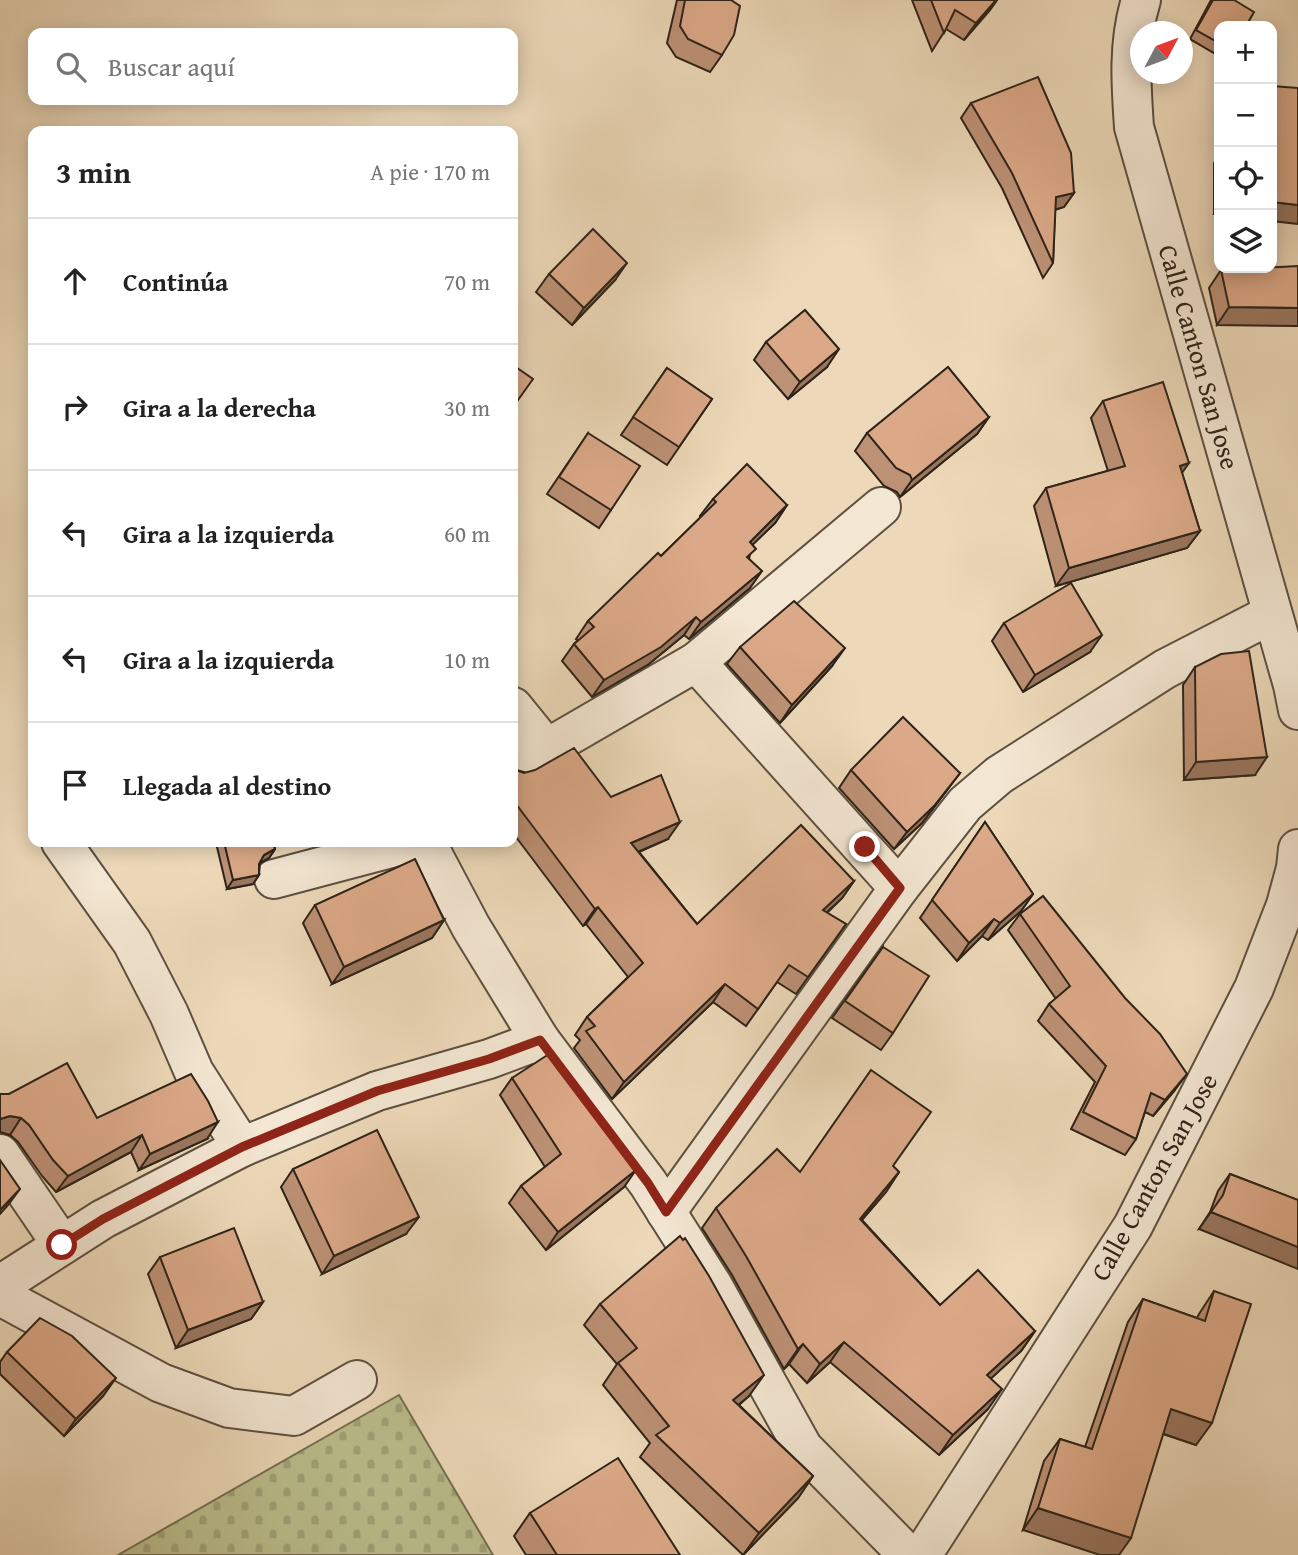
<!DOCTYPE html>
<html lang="es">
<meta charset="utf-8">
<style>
:root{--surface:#fff;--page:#f6f6f6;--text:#222;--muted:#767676;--line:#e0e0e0}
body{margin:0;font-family:"Gentium Book Plus",serif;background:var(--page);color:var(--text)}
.controls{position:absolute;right:21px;top:21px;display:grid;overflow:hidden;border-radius:14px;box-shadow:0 4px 18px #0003}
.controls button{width:63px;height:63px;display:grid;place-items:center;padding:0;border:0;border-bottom:2px solid var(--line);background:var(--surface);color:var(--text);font:35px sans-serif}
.compass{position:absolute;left:1130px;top:21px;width:63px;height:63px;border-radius:50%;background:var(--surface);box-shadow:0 4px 18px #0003;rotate:49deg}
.stop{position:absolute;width:21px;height:21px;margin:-16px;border:5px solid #8f2418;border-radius:50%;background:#fff}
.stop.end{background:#8f2418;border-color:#fff;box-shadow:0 2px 7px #0008}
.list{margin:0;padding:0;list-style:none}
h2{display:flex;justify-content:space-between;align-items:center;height:91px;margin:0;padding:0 28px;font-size:30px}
h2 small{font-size:23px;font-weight:400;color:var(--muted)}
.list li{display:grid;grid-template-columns:46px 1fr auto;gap:21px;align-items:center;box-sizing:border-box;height:126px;padding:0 28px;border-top:2px solid var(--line)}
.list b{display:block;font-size:26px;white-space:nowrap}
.list em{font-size:23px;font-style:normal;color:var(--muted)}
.icon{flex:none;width:38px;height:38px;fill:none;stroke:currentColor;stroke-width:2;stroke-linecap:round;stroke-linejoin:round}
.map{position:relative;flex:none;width:1298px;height:1555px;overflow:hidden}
.search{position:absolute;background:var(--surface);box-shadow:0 4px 18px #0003;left:28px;top:28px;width:490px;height:77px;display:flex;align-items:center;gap:18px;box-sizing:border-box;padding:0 24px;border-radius:14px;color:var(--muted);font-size:26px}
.panel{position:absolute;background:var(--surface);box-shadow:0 4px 18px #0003;left:28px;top:126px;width:490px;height:721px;border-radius:14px}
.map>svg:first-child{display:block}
</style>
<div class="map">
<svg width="1298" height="1555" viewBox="0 0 1298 1555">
<defs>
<pattern id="cemetery-stones" width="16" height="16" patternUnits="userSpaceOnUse" patternTransform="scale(1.75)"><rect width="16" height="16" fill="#bbbe8d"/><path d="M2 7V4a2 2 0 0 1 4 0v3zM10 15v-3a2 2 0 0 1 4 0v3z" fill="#a1a379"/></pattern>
</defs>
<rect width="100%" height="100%" fill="#edd9b9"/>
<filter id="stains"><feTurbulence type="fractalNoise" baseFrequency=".00286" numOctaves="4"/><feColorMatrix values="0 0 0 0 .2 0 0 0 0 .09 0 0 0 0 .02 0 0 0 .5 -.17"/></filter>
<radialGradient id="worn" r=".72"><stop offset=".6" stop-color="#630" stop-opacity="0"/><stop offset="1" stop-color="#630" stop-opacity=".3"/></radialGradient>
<!-- cemetery -->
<polygon fill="url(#cemetery-stones)" stroke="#747052" stroke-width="2" points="399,1395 493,1555 118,1555"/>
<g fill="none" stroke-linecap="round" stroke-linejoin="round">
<!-- minor casing -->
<g stroke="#5d5040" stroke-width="42">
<g id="minor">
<path d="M1141,0C1128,42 1131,84 1134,127L1293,685L1298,710"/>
<polyline points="696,662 899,888 965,804 999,775 1165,669 1272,614"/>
<polyline points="513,707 547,749"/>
<polyline points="513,768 696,662 881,507"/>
<polyline points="61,842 132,942 169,1014 194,1072 242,1147"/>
<polyline points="426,842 471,927 540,1040 648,1183 713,1286 803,1448 908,1555"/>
<polyline points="274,879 414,842"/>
<polyline points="0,1154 62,1245"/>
<polyline points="666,1212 899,888"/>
<polyline points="0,1285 103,1219 242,1147 377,1091 489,1059 540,1040"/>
<polyline points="0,1296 161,1383 229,1408 294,1416 357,1380"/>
<polyline points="922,1555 1133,1226 1254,988 1286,905 1296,868 1298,849"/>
</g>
</g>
<!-- minor -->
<use href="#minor" stroke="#f3e6d2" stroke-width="38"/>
</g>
<!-- wall -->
<g fill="#bd9175" stroke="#2d2318" stroke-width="2">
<polygon points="677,0 731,0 722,55 710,72 676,57 667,43"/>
<polygon points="912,0 997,0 990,10 964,40 946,29 932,51"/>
<polygon points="1211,0 1234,0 1219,26 1219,56 1190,39"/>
<polygon points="971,103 1074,193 1064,207 1055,210 1053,263 1043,278 1002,188 961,118"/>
<polygon points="1219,156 1219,215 1214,214 1214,163"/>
<polygon points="1263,268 1217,325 1209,288 1221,270"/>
<polygon points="549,274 615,280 572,325 536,292"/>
<polygon points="766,342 827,367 788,399 754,360"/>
<polygon points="667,368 712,399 667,465 621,435"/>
<polygon points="1103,401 1182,473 1200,531 1187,548 1056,586 1034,506 1046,488 1108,471 1091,418"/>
<polygon points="989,417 977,434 900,497 897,492 884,486 855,451 867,433"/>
<polygon points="588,433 611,510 599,528 547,494"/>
<polygon points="713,499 787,505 775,523 752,545 749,559 750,588 689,639 684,635 649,664 592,697 562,661 574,644 578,640 576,639 588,621 661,556 701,517 700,516"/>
<polygon points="1004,623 1090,652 1023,692 992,641"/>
<polygon points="740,647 832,666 780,723 727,664"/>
<polygon points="1195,667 1255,775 1184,780 1183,685"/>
<polygon points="513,769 611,797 668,839 639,852 697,924 854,881 842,898 827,913 846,924 796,994 777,982 746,1026 713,1002 612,1099 574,1048 580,1040 575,1035 587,1017 628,977 586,924 583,926 513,833"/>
<polygon points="851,770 960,773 922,823 894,849 839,788"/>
<polygon points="985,822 1033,894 1021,911 988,940 982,936 957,961 920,918"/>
<polygon points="221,842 273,842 275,849 269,858 260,863 259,875 253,884 227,889 217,847"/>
<polygon points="315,905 444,920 432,938 332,984 303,923"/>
<polygon points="1020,914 1175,1090 1153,1116 1145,1112 1136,1139 1125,1155 1071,1129 1095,1082 1038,1021 1049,1004 1056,999 1008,930"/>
<polygon points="883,947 893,1033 881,1050 832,1018"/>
<polygon points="512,1078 624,1187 546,1250 509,1203 521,1186 545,1167 500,1095"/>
<polygon points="0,1094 97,1118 207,1139 139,1170 131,1152 56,1192 42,1176 18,1142 10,1135 0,1132"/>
<polygon points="893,1166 899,1172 886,1192 862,1220 940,1305 1035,1331 1021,1351 991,1378 988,1409 939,1455 830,1362 807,1383 789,1364 784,1369 732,1275 702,1228 716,1208 800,1172"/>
<polygon points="293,1169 406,1234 322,1274 281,1187"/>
<polygon points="1230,1174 1298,1200 1199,1229 1210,1212 1218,1191"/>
<polygon points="160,1257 263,1302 251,1319 176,1348 148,1274"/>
<polygon points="1214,1291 1196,1445 1163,1434 1023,1530 1044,1461 1060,1439 1085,1447 1128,1322 1143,1299 1197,1318 1199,1314"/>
<polygon points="600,1304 749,1396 739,1405 813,1476 798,1498 743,1555 640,1457 650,1443 603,1385 617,1364 584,1325"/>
<polygon points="7,1352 103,1396 64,1436 0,1374 0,1362"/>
<polygon points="530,1513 680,1555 526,1555 514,1536"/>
</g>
<!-- shaded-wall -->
<g fill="#9a765f" stroke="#2d2318" stroke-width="2">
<polygon points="996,0 997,0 990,10 964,40 976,23"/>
<polygon points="1074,193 1064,207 1046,212 1056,197"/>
<polygon points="1272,202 1298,205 1298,224 1272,221"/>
<polygon points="1219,207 1219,215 1214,214"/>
<polygon points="627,263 615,280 572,325 584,308"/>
<polygon points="1229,307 1298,308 1298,326 1217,325"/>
<polygon points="839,349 827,367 788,399 800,382"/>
<polygon points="989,417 977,434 900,497 912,480"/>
<polygon points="1189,463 1177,480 1180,466"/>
<polygon points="787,505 775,523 737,560 750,542"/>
<polygon points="1200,531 1187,548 1056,586 1069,568"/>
<polygon points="762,571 750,588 689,639 701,622"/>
<polygon points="696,617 684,635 649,664 592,697 604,680"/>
<polygon points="1102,635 1090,652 1023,692 1035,675"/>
<polygon points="845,648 832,666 780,723 792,705"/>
<polygon points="1267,757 1255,775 1184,780 1196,762"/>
<polygon points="960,773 922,823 894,849 907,832"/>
<polygon points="680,822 668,839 619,860 631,843"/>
<polygon points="275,849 269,858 258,864 264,855"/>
<polygon points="259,875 253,884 227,889 233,880"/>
<polygon points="854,881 842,898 811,927 823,910"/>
<polygon points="1033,894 1021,911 988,940 1000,923"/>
<polygon points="598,907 586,924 583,926 595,909"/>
<polygon points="994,919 982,936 957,961 969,943"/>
<polygon points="444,920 432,938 332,984 344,967"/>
<polygon points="725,984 713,1002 612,1099 624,1082"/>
<polygon points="1187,1074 1175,1090 1153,1116 1165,1100"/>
<polygon points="10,1116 21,1118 10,1135 0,1132 0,1119"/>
<polygon points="218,1122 207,1139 139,1170 150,1154"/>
<polygon points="142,1135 131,1152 56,1192 68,1176"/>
<polygon points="636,1170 624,1187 546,1250 558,1232"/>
<polygon points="899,1172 886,1192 846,1238 860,1219"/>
<polygon points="20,1189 8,1205 0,1214 0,1210"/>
<polygon points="1211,1212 1298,1247 1298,1269 1199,1229"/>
<polygon points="419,1217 406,1234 322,1274 334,1256"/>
<polygon points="263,1302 251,1319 176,1348 188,1330"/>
<polygon points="1035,1331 1021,1351 974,1394 987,1375"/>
<polygon points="844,1342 830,1362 807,1383 820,1364"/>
<polygon points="803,1344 789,1364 784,1369 798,1349"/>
<polygon points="764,1375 749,1396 718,1422 733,1400"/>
<polygon points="116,1378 103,1396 64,1436 76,1419"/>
<polygon points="1002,1389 988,1409 939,1455 953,1435"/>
<polygon points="1171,1409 1212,1423 1196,1445 1155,1431"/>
<polygon points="813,1476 798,1498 743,1555 759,1533"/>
<polygon points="1038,1508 1131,1538 1119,1555 1100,1555 1023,1530"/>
</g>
<!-- building -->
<g fill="#dca988" stroke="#2d2318" stroke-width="2">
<polygon points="685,0 731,0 740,6 734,35 722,55 688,39 680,26"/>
<polygon points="931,0 996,0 976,23 955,10 944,33"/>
<polygon points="1213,0 1234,0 1254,12 1246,26 1219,26 1219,43 1196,30"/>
<polygon points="1038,77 1071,153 1074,193 1056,197 1053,263 1012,173 971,103"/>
<polygon points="1272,86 1298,88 1298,205 1272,202"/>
<polygon points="593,229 627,263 584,308 549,274"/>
<polygon points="1298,266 1298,308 1229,307 1221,270"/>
<polygon points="805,310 839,349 800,382 766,342"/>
<polygon points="513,365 533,379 513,407"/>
<polygon points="948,367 989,417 912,480 910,475 896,468 867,433"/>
<polygon points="667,368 712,399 679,447 633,417"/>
<polygon points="1163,382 1189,463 1180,466 1200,531 1069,568 1046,488 1125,466 1103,401"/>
<polygon points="588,433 640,466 611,510 559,477"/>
<polygon points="747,464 787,505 750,542 756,549 747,557 762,571 701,622 696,617 661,647 604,680 574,644 594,627 588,621 658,553 661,556 716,502 713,499"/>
<polygon points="1071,583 1102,635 1035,675 1004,623"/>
<polygon points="794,601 845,648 792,705 740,647"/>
<polygon points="1249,651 1267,757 1196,762 1195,667 1221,654"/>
<polygon points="903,717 960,773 934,806 907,832 851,770"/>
<polygon points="574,748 611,797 661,775 680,822 631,843 697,924 801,825 854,881 823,910 846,924 808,977 789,965 758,1009 725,984 624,1082 586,1031 595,1026 587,1017 643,963 598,907 595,909 513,800 513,769 524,773 535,770"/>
<polygon points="985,822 1033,894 1000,923 994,919 969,943 932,900"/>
<polygon points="224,842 273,842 275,849 264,855 259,864 259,875 233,880"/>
<polygon points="415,859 444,920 344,967 315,905"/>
<polygon points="1043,896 1125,998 1160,1034 1187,1074 1165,1100 1151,1093 1136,1139 1083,1112 1106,1066 1049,1004 1070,986 1020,914"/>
<polygon points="883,947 929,976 893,1033 845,1001"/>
<polygon points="549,1054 636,1170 558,1232 521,1186 561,1154 512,1078"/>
<polygon points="67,1063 97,1118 191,1074 208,1101 218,1122 150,1154 142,1135 68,1176 53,1160 29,1125 21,1118 10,1116 0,1119 0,1094 9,1094"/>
<polygon points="871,1070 931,1112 893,1166 899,1172 860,1219 940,1305 978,1270 1035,1331 987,1375 1002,1389 953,1435 844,1342 820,1364 803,1344 798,1349 746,1256 716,1208 777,1149 800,1172"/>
<polygon points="377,1130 419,1217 334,1256 293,1169"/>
<polygon points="0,1160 20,1189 0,1210"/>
<polygon points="1230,1174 1298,1200 1298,1247 1211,1212 1223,1195"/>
<polygon points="234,1228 263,1302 188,1330 160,1257"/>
<polygon points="680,1236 683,1240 685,1238 709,1276 764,1375 733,1400 813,1476 759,1533 656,1435 669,1426 618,1363 637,1348 600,1304"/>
<polygon points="1214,1291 1251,1304 1212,1423 1171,1409 1131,1538 1038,1508 1060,1439 1092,1449 1143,1299 1205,1321"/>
<polygon points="40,1318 72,1336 116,1378 76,1419 7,1352"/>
<polygon points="618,1458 680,1555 557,1555 530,1513"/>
</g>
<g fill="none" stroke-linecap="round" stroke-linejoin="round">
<!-- route -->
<polyline stroke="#8f2418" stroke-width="9" points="62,1245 103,1219 242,1147 377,1091 489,1059 540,1040 648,1183 666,1212 900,888 865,847"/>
</g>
<g text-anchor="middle" stroke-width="5" stroke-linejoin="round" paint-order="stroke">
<!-- street labels -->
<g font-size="26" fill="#2d2318" stroke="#f3e6d2">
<text transform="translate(1199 357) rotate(74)" y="9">Calle Canton San Jose</text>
<text transform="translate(1154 1177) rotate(-61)" y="9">Calle Canton San Jose</text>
</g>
</g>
<rect width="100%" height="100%" filter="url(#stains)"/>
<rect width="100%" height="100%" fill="url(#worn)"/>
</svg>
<div class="controls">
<button>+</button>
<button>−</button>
<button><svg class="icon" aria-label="locate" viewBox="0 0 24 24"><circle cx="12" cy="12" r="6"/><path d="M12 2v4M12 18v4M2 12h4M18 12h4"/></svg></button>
<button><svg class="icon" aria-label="layers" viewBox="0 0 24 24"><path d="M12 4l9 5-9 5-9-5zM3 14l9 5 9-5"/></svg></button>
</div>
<svg class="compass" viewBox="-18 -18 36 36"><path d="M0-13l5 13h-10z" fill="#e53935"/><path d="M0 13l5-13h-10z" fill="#767676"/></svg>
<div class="stop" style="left:62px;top:1245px"></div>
<div class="stop end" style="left:865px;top:847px"></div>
<div class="search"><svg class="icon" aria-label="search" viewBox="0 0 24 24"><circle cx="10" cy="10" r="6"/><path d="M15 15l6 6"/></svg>Buscar aquí</div>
<section class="panel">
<h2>3 min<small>A pie · 170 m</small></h2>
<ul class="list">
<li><svg class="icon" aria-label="ahead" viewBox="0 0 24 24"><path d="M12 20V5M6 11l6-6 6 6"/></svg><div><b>Continúa</b></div><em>70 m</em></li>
<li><svg class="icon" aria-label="right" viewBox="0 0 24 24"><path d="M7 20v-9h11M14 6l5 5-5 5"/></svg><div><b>Gira a la derecha</b></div><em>30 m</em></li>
<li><svg class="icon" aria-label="left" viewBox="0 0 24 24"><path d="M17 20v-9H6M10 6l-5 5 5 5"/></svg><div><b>Gira a la izquierda</b></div><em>60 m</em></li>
<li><svg class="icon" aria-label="left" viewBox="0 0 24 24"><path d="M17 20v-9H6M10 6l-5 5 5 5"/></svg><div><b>Gira a la izquierda</b></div><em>10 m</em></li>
<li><svg class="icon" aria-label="arrive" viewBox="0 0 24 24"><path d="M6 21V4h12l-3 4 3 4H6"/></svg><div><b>Llegada al destino</b></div></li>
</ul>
</section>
</div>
